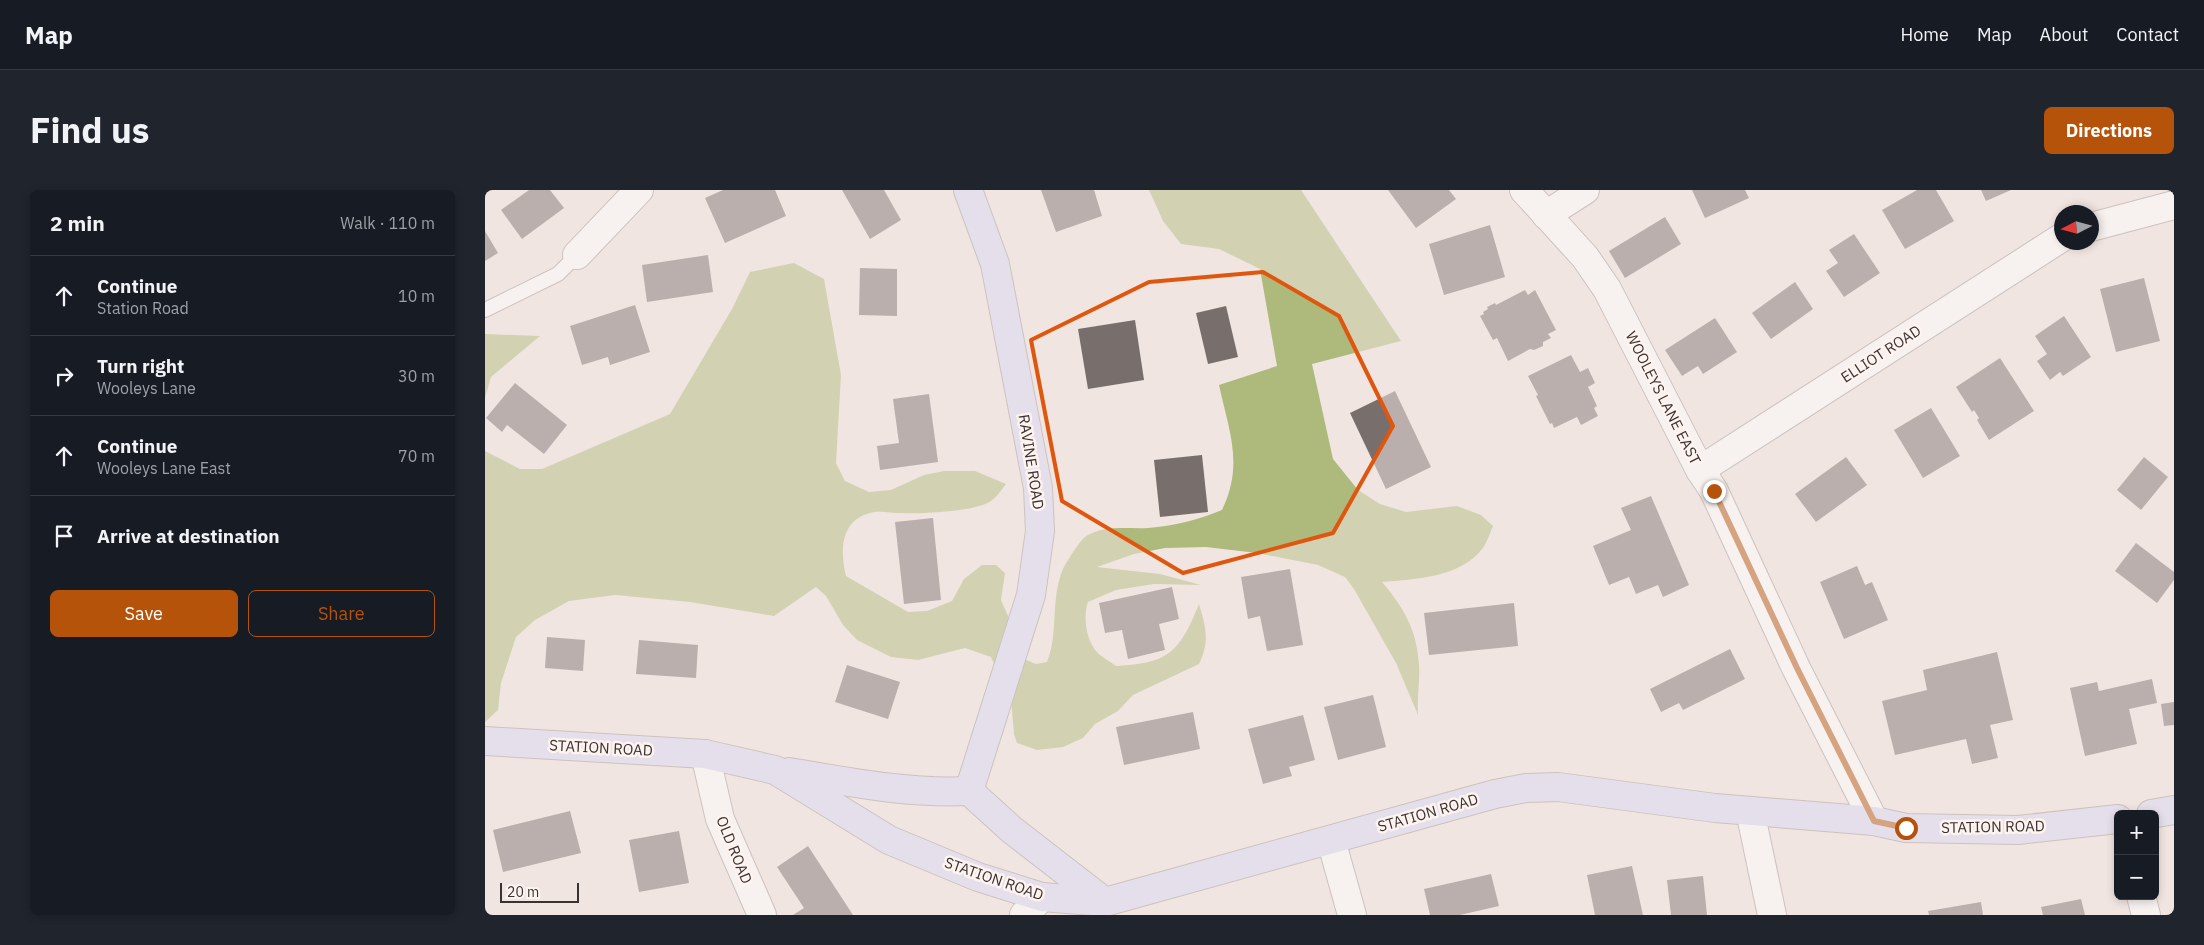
<!DOCTYPE html>
<meta charset="utf-8">
<style>
:root{--surface:#171b24;--page:#20242c;--text:#f1f3f6;--muted:#9ea1a6;--line:#363941;--accent:#b45309}
body{margin:0;font-family:"IBM Plex Sans",sans-serif;background:var(--page);color:var(--text)}
.controls{position:absolute;right:15px;bottom:15px;display:grid;overflow:hidden;border-radius:8px;box-shadow:0 2px 8px #0003}
.controls button{width:45px;height:45px;display:grid;place-items:center;padding:0;border:0;border-bottom:1px solid var(--line);background:var(--surface);color:var(--text);font:25px sans-serif}
.compass{position:absolute;left:1569px;top:15px;width:45px;height:45px;border-radius:50%;background:var(--surface);box-shadow:0 2px 8px #0003;rotate:264deg}
.scale{position:absolute;left:15px;bottom:12px;width:79px;box-sizing:border-box;padding-left:5px;border:2px solid #383332;border-top:0;font-size:14px;line-height:18px;white-space:nowrap;color:#383332;-webkit-text-stroke:4px #fef3ee;paint-order:stroke}
.stop{position:absolute;width:15px;height:15px;margin:-11px;border:4px solid #b45309;border-radius:50%;background:#fff}
.stop.end{background:#b45309;border-color:#fff;box-shadow:0 1px 5px #0008}
.list{margin:0;padding:0;list-style:none}
h2{display:flex;justify-content:space-between;align-items:center;height:65px;margin:0;padding:0 20px;font-size:21px}
h2 small{font-size:16px;font-weight:400;color:var(--muted)}
.list li{display:grid;grid-template-columns:32px 1fr auto;gap:15px;align-items:center;box-sizing:border-box;height:80px;padding:0 20px;border-top:1px solid var(--line)}
.list b{display:block;font-size:19px;white-space:nowrap}
.list p{margin:0;font-size:16px;white-space:nowrap;color:var(--muted)}
.list em{font-size:16px;font-style:normal;color:var(--muted)}
.actions{display:flex;gap:10px;padding:15px 20px}
.actions a{flex:1;padding:11px 0;border:1px solid var(--accent);border-radius:8px;text-align:center;font-size:18px;color:var(--accent)}
.actions .main{background:var(--accent);color:#fff}
.icon{flex:none;width:28px;height:28px;fill:none;stroke:currentColor;stroke-width:2;stroke-linecap:round;stroke-linejoin:round}
.map{position:relative;flex:none;width:1689px;height:725px;overflow:hidden;border-radius:8px}
header{display:flex;align-items:center;gap:30px;box-sizing:border-box;height:70px;padding:0 25px;background:var(--surface);border-bottom:1px solid var(--line)}
header strong{font-size:24px}
nav{display:flex;gap:28px;margin-inline-start:auto;font-size:18px}
.intro{display:flex;align-items:center;justify-content:space-between;box-sizing:border-box;height:120px;padding:0 30px}
h1{margin:0;font-size:35px}
.button{padding:12px 22px;border-radius:8px;background:var(--accent);color:#fff;font-size:18px;font-weight:700}
main{display:flex;gap:30px;padding:0 30px}
aside{flex:1;background:var(--surface);border-radius:8px;box-shadow:0 2px 8px #0003}
.map>svg:first-child{display:block}
</style>
<header>
<strong>Map</strong>
<nav><a>Home</a><a>Map</a><a>About</a><a>Contact</a></nav>
</header>
<div class="intro"><h1>Find us</h1><a class="button">Directions</a></div>
<main>
<aside>
<h2>2 min<small>Walk · 110 m</small></h2>
<ul class="list">
<li><svg class="icon" aria-label="ahead" viewBox="0 0 24 24"><path d="M12 20V5M6 11l6-6 6 6"/></svg><div><b>Continue</b><p>Station Road</p></div><em>10 m</em></li>
<li><svg class="icon" aria-label="right" viewBox="0 0 24 24"><path d="M7 20v-9h11M14 6l5 5-5 5"/></svg><div><b>Turn right</b><p>Wooleys Lane</p></div><em>30 m</em></li>
<li><svg class="icon" aria-label="ahead" viewBox="0 0 24 24"><path d="M12 20V5M6 11l6-6 6 6"/></svg><div><b>Continue</b><p>Wooleys Lane East</p></div><em>70 m</em></li>
<li><svg class="icon" aria-label="arrive" viewBox="0 0 24 24"><path d="M6 21V4h12l-3 4 3 4H6"/></svg><div><b>Arrive at destination</b></div></li>
</ul>
<div class="actions"><a class="main">Save</a><a>Share</a></div>
</aside>
<div class="map">
<svg width="1689" height="725" viewBox="0 0 1689 725">
<rect width="100%" height="100%" fill="#f0e5e1"/>
<!-- forest -->
<g fill="#adba7b">
<path d="M664,0H816L916,151L827,174L848,269L873,300L895,314L921,322L972,316L996,325L1008,336C1005,343 1002,352 998,358C975,388 931,389 897,392C919,418 932,440 934,475C935,491 932,508 933,525L911,473L869,399L860,387L833,375L772,363L721,357L680,358L649,364L612,377L675,384L716,395L669,394L631,400L603,412C598,426 601,449 611,461C616,467 625,471 631,476C684,473 694,463 714,414C721,438 725,451 714,474L648,505L633,521L610,534L598,548L578,557L552,560L532,553L529,544L526,509L506,467L480,458L433,470L406,467L372,450L358,435L341,406L331,397L289,426L205,412L130,405L84,411L50,430L31,447L16,493L13,520L0,532V261L35,279H57L185,224L247,119L265,82L309,73L339,89L356,185L351,273L360,291L384,302L406,300L439,285L459,281H490L521,294C517,299 512,307 506,311C490,322 435,324 415,323C406,323 393,320 385,323C355,331 355,361 361,386L423,422L442,421L467,411L479,389L497,375H511L520,383L516,410L523,426L524,441L539,469L551,474L562,472C574,443 565,409 578,379C582,371 596,348 603,345C622,335 642,339 663,338C689,336 713,330 737,320C759,275 744,241 734,195L792,176L775,79L734,59L696,54L678,31Z"/>
<polygon points="0,144 55,146 6,187 0,208"/>
</g>
<!-- building -->
<g fill="#786e6c">
<polygon points="44,0 65,0 79,18 37,49 16,20"/>
<polygon points="238,0 290,0 301,26 240,53 220,8"/>
<polygon points="357,0 399,0 416,30 385,49"/>
<polygon points="556,0 609,0 617,26 571,42"/>
<polygon points="903,0 964,0 971,9 931,38"/>
<polygon points="1207,0 1260,0 1264,8 1220,28"/>
<polygon points="1432,0 1451,0 1469,31 1420,59 1397,20"/>
<polygon points="1496,0 1526,0 1501,11"/>
<polygon points="1180,27 1196,54 1140,88 1124,61"/>
<polygon points="1005,35 1020,87 959,105 944,54"/>
<polygon points="0,41 13,63 0,71"/>
<polygon points="1369,44 1395,83 1359,107 1341,81 1353,73 1344,60"/>
<polygon points="223,65 228,102 162,112 157,75"/>
<polygon points="375,78 412,79 412,126 374,125"/>
<polygon points="1659,88 1675,151 1631,162 1615,99"/>
<polygon points="1310,92 1328,119 1286,149 1267,123"/>
<polygon points="1040,100 1043,105 1050,100 1071,140 1063,144 1066,148 1058,152 1058,156 1049,160 1045,159 1023,171 1012,148 1008,150 995,126 999,124 998,122 1003,119 1002,117 1010,113 1011,115"/>
<polygon points="150,115 165,162 125,175 123,167 97,175 85,136"/>
<polygon points="741,116 753,167 723,174 711,123"/>
<polygon points="1579,126 1606,167 1578,186 1575,182 1565,190 1552,171 1562,164 1550,146"/>
<polygon points="1230,128 1252,162 1218,184 1213,176 1197,186 1180,160"/>
<polygon points="650,130 659,190 603,199 593,139"/>
<polygon points="1086,165 1095,182 1103,178 1110,193 1103,197 1112,216 1109,218 1113,226 1096,235 1092,227 1069,238 1067,233 1065,234 1051,206 1053,205 1043,186"/>
<polygon points="1515,168 1549,221 1504,250 1492,230 1494,228 1489,220 1487,222 1471,197"/>
<polygon points="30,193 82,235 59,264 22,235 17,242 1,228"/>
<polygon points="910,201 946,277 901,299 865,223"/>
<polygon points="444,204 453,272 395,280 392,256 414,253 408,209"/>
<polygon points="1446,218 1475,266 1438,288 1409,240"/>
<polygon points="717,265 723,322 675,327 669,270"/>
<polygon points="1361,267 1382,295 1331,332 1310,304"/>
<polygon points="1659,267 1683,287 1656,320 1632,300"/>
<polygon points="1166,306 1204,395 1178,407 1173,395 1151,404 1144,387 1124,395 1108,356 1146,340 1136,318"/>
<polygon points="448,328 456,410 419,414 410,332"/>
<polygon points="1651,353 1689,382 1689,390 1672,413 1630,381"/>
<polygon points="1372,376 1380,395 1387,392 1403,430 1359,449 1335,392"/>
<polygon points="805,379 818,455 782,461 775,426 763,429 756,387"/>
<polygon points="687,397 694,429 674,434 680,460 643,469 637,440 620,443 614,413"/>
<polygon points="1029,413 1033,456 944,465 939,423"/>
<polygon points="62,447 100,450 98,481 60,478"/>
<polygon points="154,450 213,455 211,488 151,484"/>
<polygon points="1245,459 1260,489 1198,520 1194,513 1176,522 1165,499"/>
<polygon points="1512,462 1528,530 1505,535 1513,568 1487,574 1481,549 1410,565 1397,511 1442,500 1438,480"/>
<polygon points="362,475 415,492 403,529 350,512"/>
<polygon points="1667,489 1672,513 1644,519 1652,554 1600,566 1585,498 1612,492 1614,501"/>
<polygon points="888,505 901,557 853,570 839,517"/>
<polygon points="1689,512 1689,535 1679,536 1676,514"/>
<polygon points="708,522 715,559 639,575 631,537"/>
<polygon points="818,525 830,570 804,577 807,586 778,594 763,539"/>
<polygon points="85,621 96,663 18,682 8,640"/>
<polygon points="194,641 204,693 154,702 144,650"/>
<polygon points="323,656 368,725 308,725 319,718 292,677"/>
<polygon points="1147,676 1158,725 1110,725 1102,685"/>
<polygon points="1006,684 1014,716 975,725 945,725 939,699"/>
<polygon points="1218,686 1222,725 1186,725 1182,690"/>
<polygon points="1596,709 1600,725 1558,725 1556,717"/>
<polygon points="1496,712 1498,725 1444,725 1443,721"/>
</g>
<g fill="none" stroke-linecap="round" stroke-linejoin="round">
<!-- lane casing -->
<g stroke="#a09692" stroke-width="16">
<polyline id="lane" points="0,120 73,84 92,65"/>
</g>
<!-- street casing -->
<g stroke="#a09692" stroke-width="30">
<g id="street">
<polyline points="1039,0 1100,67 1122,99 1215,280 1229,301 1311,478 1389,631"/>
<polyline points="1061,25 1100,0"/>
<polyline points="1606,37 1689,15"/>
<polyline points="92,65 154,0"/>
<polyline points="1215,280 1576,48"/>
<polyline points="220,564 235,629 277,725"/>
<polyline points="1265,621 1287,725"/>
<polyline points="846,650 867,725"/>
<polyline points="1656,706 1661,725"/>
<polyline points="539,725 557,707"/>
</g>
</g>
<!-- secondary casing -->
<g stroke="#a09692" stroke-width="30">
<g id="secondary">
<polyline points="483,0 510,74 553,298 555,341 546,405 484,601"/>
<polyline points="0,551 220,564 290,580 404,650 493,687 557,707 620,712 1010,604 1041,598 1073,597 1230,618 1389,631 1421,638 1533,640 1633,629"/>
<path d="M304,582C364,592 423,604 484,601"/>
<polyline points="484,601 527,640 620,712"/>
<polyline points="1666,624 1689,620"/>
</g>
</g>
<!-- lane -->
<use href="#lane" stroke="#fff" stroke-width="14"/>
<!-- street -->
<use href="#street" stroke="#fff" stroke-width="28"/>
<!-- secondary -->
<use href="#secondary" stroke="#d8d8f6" stroke-width="28"/>
</g>
<g fill="none" stroke-linecap="round" stroke-linejoin="round">
<!-- route -->
<polyline stroke="#b45309" stroke-width="6" points="1229,301 1312,478 1389,631 1421,638"/>
</g>
<!-- marked area -->
<path d="M0 0H1689V725H0ZM778,82L854,126L908,236L848,343L698,383L577,311L546,150L664,92Z" fill="#f0e5e1" fill-opacity=".55" fill-rule="evenodd"/>
<path fill="none" stroke="#df570e" stroke-width="4" stroke-linejoin="round" d="M778,82L854,126L908,236L848,343L698,383L577,311L546,150L664,92Z"/>
<g text-anchor="middle" stroke-width="5" stroke-linejoin="round" paint-order="stroke">
<!-- street labels -->
<g font-size="15" fill="#383332" stroke="#fef3ee">
<text transform="translate(1396 164) rotate(-33)" y="5">ELLIOT ROAD</text>
<text transform="translate(1178 208) rotate(63)" y="5">WOOLEYS LANE EAST</text>
<text transform="translate(546 272) rotate(81)" y="5">RAVINE ROAD</text>
<text transform="translate(116 558) rotate(3)" y="5">STATION ROAD</text>
<text transform="translate(943 623) rotate(-16)" y="5">STATION ROAD</text>
<text transform="translate(1508 637) rotate(-1)" y="5">STATION ROAD</text>
<text transform="translate(249 660) rotate(68)" y="5">OLD ROAD</text>
<text transform="translate(509 689) rotate(19)" y="5">STATION ROAD</text>
</g>
</g>
</svg>
<div class="controls">
<button>+</button>
<button>−</button>
</div>
<svg class="compass" viewBox="-18 -18 36 36"><path d="M0-13l5 13h-10z" fill="#e53935"/><path d="M0 13l5-13h-10z" fill="#9ea1a6"/></svg>
<div class="scale">20 m</div>
<div class="stop" style="left:1421px;top:638px"></div>
<div class="stop end" style="left:1229px;top:301px"></div>
</div>
</main>
